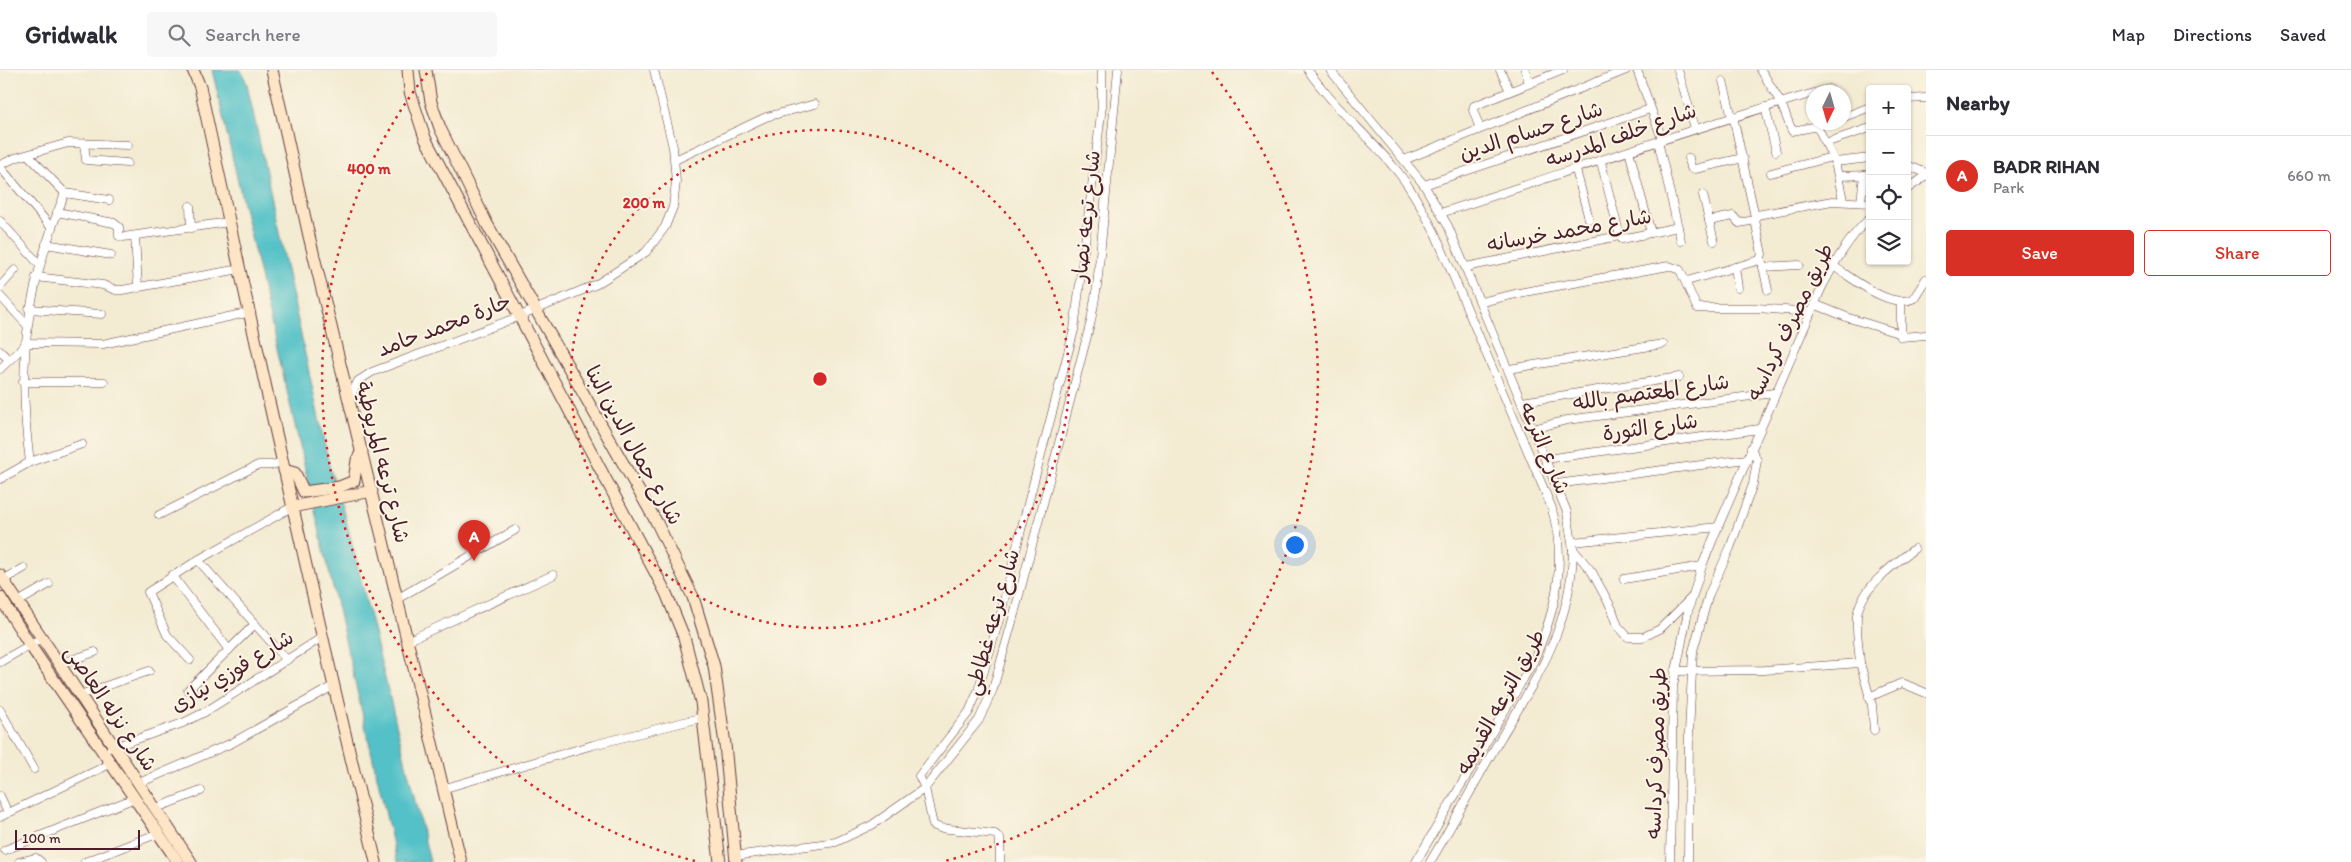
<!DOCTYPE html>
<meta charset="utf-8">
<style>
:root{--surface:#fff;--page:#f7f7f7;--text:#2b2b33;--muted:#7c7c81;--line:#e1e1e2;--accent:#d93025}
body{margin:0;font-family:Itim,"Playpen Sans Arabic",sans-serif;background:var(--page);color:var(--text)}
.controls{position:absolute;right:15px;top:15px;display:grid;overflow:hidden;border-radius:5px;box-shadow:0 1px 4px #0004}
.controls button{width:45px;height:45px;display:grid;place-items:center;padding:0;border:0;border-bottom:1px solid var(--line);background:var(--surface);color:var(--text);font:25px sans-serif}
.compass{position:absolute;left:1806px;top:15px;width:45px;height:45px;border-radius:50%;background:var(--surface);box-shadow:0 1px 4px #0004;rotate:185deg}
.scale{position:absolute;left:15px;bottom:12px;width:125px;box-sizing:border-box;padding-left:5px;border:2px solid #4a1f2b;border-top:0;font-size:14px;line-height:18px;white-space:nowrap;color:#4a1f2b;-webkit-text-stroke:4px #fcf5e5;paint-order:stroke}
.you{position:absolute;left:1294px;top:474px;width:18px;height:18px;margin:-12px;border:4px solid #fff;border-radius:50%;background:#1a73e8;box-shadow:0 0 0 8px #1a73e833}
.badge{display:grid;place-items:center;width:32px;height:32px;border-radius:50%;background:var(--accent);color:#fff;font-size:16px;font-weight:700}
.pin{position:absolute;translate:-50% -41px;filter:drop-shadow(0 1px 2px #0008)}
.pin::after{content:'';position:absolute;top:26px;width:18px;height:15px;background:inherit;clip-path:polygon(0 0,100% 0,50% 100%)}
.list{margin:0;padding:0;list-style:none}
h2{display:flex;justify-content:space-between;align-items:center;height:65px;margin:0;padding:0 20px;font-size:21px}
h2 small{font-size:16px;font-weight:400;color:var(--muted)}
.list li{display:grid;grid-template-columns:32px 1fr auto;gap:15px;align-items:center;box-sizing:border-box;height:80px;padding:0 20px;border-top:1px solid var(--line)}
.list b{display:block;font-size:19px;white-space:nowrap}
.list p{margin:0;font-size:16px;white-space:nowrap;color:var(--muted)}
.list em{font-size:16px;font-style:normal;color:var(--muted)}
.actions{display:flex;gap:10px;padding:15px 20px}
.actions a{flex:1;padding:11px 0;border:1px solid var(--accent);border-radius:5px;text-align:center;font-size:18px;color:var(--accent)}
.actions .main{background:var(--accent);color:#fff}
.icon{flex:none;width:28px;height:28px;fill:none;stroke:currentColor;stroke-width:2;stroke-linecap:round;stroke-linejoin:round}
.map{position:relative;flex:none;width:1926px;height:792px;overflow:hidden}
header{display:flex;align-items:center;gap:30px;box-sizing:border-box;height:70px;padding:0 25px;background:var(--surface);border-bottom:1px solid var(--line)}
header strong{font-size:24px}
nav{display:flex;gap:28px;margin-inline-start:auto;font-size:18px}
.search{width:350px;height:45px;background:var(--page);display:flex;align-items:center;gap:12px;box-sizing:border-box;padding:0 18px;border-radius:5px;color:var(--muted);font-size:19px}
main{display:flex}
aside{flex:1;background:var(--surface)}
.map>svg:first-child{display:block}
</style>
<header>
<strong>Gridwalk</strong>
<div class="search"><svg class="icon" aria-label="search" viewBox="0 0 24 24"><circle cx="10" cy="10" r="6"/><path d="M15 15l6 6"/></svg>Search here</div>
<nav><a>Map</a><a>Directions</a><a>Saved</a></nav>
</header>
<main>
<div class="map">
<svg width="1926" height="792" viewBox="0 0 1926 792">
<rect width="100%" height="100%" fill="#fcf5e5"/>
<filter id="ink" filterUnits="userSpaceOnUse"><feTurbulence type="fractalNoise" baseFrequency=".02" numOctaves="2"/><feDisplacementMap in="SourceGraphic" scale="10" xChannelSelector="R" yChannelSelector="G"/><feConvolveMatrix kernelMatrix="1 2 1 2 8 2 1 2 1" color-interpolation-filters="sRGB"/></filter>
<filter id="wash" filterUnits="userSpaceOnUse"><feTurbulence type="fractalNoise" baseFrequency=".0096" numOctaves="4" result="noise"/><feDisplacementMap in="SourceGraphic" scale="20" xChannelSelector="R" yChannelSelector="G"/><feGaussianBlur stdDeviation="1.12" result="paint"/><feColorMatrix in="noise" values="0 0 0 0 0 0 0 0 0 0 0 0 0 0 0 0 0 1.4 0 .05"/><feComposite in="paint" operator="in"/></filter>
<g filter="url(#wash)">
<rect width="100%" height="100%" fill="#f3ebd2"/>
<!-- water -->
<polygon fill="#52c1c7" stroke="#4e7079" points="212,0 241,0 247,14 329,395 348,457 430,792 397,792"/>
</g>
<g filter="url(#ink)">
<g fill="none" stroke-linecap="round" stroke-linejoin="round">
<!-- street casing -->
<g stroke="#633e44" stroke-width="9">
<g id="street">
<path d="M1308,0C1332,35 1365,63 1392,95C1410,115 1422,139 1435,163L1551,436C1568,491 1556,541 1533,592L1416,792"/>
<polyline points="1330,0 1424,115 1448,156 1567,442 1573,479 1592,502 1612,539 1618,556 1628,567 1643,567 1660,559 1692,527"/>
<polyline points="1500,0 1510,21"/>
<polyline points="1525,0 1529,13"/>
<polyline points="1637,0 1662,69"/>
<polyline points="1678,0 1695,58"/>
<polyline points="1761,0 1781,33 1792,61 1813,57 1818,58 1835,92 1843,130"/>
<polyline points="1723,11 1732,47"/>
<polyline points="1817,22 1829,19"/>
<polyline points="1907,29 1926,28"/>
<polyline points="1765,37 1776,81"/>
<polyline points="1733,46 1755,147"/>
<polyline points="1844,47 1870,37"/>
<polyline points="1815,56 1827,52"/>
<polyline points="1480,59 1473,40 1474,36 1563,0"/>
<polyline points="1658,71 1681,171"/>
<polyline points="84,73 86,90 127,93"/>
<polyline points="1825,73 1870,58"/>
<polyline points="1629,81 1651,163"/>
<polyline points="28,85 65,123 109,130"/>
<polyline points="1689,88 1691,98 1695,99 1743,88"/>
<polyline points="675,90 766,47 815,34"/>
<polyline points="1404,90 1626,0"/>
<polyline points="1601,92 1620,166"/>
<polyline points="1835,92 1870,88"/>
<polyline points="0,95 15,88 68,73 128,75"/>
<polyline points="1907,95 1926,103"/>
<polyline points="0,97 51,157"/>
<polyline points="1576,100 1589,149"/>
<polyline points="1771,103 1832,87"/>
<polyline points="1839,106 1870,105"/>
<polyline points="1424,115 1650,39"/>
<polyline points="1907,119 1926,106"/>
<polyline points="1703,125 1714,171"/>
<polyline points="1861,132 1864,105"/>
<polyline points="190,136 191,158"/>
<polyline points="57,142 114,153 119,157 119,166 123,167 229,152"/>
<path d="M1441,143C1565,103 1688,59 1814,23"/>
<polyline points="1755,150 1757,145 1832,131 1870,133"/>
<polyline points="0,151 39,194"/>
<polyline points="1709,151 1733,146 1739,153 1755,150"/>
<polyline points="135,166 138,218"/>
<polyline points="46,174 111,185"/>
<polyline points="1762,192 1768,220"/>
<path d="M1833,196C1853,208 1891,241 1914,228L1926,209"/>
<polyline points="1466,197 1619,166 1622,169 1678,157"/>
<polyline points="1735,197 1738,218"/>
<polyline points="1763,197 1799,195"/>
<polyline points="36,207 103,215 116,220 122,220 240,199"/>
<polyline points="1687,211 1760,190 1762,184 1755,150"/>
<polyline points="0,217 15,200"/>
<polyline points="0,226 27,255"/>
<polyline points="1901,231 1901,267 1926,265"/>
<polyline points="1481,232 1524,222 1669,196 1680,200 1697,238 1757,238 1810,242"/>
<polyline points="1814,234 1849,248 1901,264"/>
<polyline points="29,239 102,244"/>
<polyline points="25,273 103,274 251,242"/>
<polyline points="0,281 9,290"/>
<polyline points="0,299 24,276"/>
<polyline points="1509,299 1663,274"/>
<polyline points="23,312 104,312"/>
<polyline points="349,330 358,311 372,302 518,247 597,214 646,182 665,157 673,137 676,112 673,77 654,0"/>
<polyline points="1522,332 1679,307"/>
<polyline points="1533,359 1567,350 1774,323"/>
<polyline points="1546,389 1759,359"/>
<path d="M30,392C16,291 27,217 65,123"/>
<polyline points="0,409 30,392 82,374"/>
<polyline points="1556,414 1747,389"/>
<polyline points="159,445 258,395 272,395 282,392"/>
<polyline points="1573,472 1718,457"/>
<polyline points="198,490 287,590"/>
<polyline points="172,505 229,580"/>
<polyline points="1624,509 1702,496"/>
<polyline points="3,510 24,498"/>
<polyline points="397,529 515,460"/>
<polyline points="18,532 49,514"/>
<polyline points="407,571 553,505"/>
<polyline points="190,590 167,565 148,522 198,490 292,437"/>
<polyline points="0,592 42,568"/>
<polyline points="1860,593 1872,635 1874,660"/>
<polyline points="59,594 95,582"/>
<path d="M1675,601L1764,600L1860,593C1859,578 1856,562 1857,546C1860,519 1894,494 1914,479"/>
<polyline points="188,620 255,554"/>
<polyline points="80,625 149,601"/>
<polyline points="1869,627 1902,613 1926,623"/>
<polyline points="0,640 34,699"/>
<polyline points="111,678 183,653 205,642 321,568"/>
<polyline points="139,713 232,673 333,616"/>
<polyline points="442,719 593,675 704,647"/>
<polyline points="0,726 8,743"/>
<polyline points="156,738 201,721"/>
<polyline points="0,747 112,693"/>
<polyline points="5,780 135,728"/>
<polyline points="735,786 836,772 872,755 925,718 979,650 993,619 1012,552 1091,251 1097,216 1118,0"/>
<polyline points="19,792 36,788 41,792"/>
<polyline points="85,792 159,763"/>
<polyline points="1000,792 1000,768 995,764 940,758 933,755 925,718 919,706 969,642 978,621 1001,543 1021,460 1074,260 1102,36 1102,0"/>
<path d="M1430,792C1455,751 1477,708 1502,666C1539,605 1572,553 1573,479"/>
<path d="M1670,792L1673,616L1688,541L1702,496L1718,457L1822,217C1835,192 1849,167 1870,148"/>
<polyline points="1688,792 1689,663 1693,581 1709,524 1730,478 1753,414 1757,390 1751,378"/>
</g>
</g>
<!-- secondary casing -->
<g stroke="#633e44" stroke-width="13">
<g id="secondary">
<path d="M193,0L200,17C256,276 313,535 376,792"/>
<polyline points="272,0 309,166 461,792"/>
<polyline points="408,0 410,22 425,68 666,523 684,567 701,632 720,792"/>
<polyline points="426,0 431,32 440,58 487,154 657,453 693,527 714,596 725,674 736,792"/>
<polyline points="284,400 295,403 304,422 339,417 354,411 357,390 362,381"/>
<polyline points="292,437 372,421"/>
<polyline points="0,505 191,792"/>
<polyline points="0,527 30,575 178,792"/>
</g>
</g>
<!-- street -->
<use href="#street" stroke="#fff" stroke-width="8"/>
<!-- secondary -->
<use href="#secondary" stroke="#fde5c5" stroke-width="11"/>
</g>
</g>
<!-- distance rings -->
<g fill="none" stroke="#d62828" stroke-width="2.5" stroke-dasharray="2.5 5">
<circle cx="820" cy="309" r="249"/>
<path d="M695 791A498 498 0 0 1 428 2M1212 2A498 498 0 0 1 945 791"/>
</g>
<g text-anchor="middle" stroke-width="4" stroke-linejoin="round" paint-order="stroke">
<!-- street labels -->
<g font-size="21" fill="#4a1f2b" stroke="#fcf5e5">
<text transform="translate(1531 61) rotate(-18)" y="7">شارع حسام الدين</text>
<text transform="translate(1621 65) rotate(-19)" y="7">شارع خلف المدرسه</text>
<text transform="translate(1086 146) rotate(-84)" y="7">شارع ترعه نصار</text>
<text transform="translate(1569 160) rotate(-10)" y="7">شارع محمد خرسانه</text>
<text transform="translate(1790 252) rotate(-64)" y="7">طريق مصرف كرداسه</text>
<text transform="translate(444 255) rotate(-21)" y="7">حارة محمد حامد</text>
<text transform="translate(1651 322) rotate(-8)" y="7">شارع المعتصم بالله</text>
<text transform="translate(1650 357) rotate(-8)" y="7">شارع الثورة</text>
<text transform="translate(634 375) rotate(61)" y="7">شارع جمال الدين البنا</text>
<text transform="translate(1545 378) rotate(67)" y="7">شارع الترعه</text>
<text transform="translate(383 392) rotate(76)" y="7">شارع ترعه المريوطية</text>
<text transform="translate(992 552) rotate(-74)" y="7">شارع ترعه غطاطي</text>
<text transform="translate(232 601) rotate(-31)" y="7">شارع فوزي نيازى</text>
<text transform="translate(1500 632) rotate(-61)" y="7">طريق الترعه القديمه</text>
<text transform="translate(111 638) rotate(56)" y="7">شارع نزله العاصى</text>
<text transform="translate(1656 683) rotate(-88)" y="7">طريق مصرف كرداسه</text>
</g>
</g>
<circle cx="820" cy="309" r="8" fill="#d62828" stroke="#fcf5e5" stroke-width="2.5"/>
<g font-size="15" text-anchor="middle" font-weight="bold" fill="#d62828" stroke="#fcf5e5" stroke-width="4" stroke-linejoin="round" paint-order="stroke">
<text x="369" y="104">400 m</text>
<text x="644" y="138">200 m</text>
</g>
</svg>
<div class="controls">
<button>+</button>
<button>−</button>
<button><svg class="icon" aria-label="locate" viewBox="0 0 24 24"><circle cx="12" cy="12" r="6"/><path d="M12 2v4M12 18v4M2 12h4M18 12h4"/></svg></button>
<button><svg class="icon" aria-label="layers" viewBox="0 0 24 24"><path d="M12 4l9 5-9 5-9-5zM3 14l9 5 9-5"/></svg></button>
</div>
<svg class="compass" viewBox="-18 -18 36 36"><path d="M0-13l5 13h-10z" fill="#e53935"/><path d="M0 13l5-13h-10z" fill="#7c7c81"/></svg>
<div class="scale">100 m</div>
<div class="you"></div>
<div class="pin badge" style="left:474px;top:491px">A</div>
</div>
<aside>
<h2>Nearby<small></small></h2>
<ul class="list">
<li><span class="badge">A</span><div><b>BADR RIHAN</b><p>Park</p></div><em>660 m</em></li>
</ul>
<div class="actions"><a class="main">Save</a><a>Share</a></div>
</aside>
</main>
